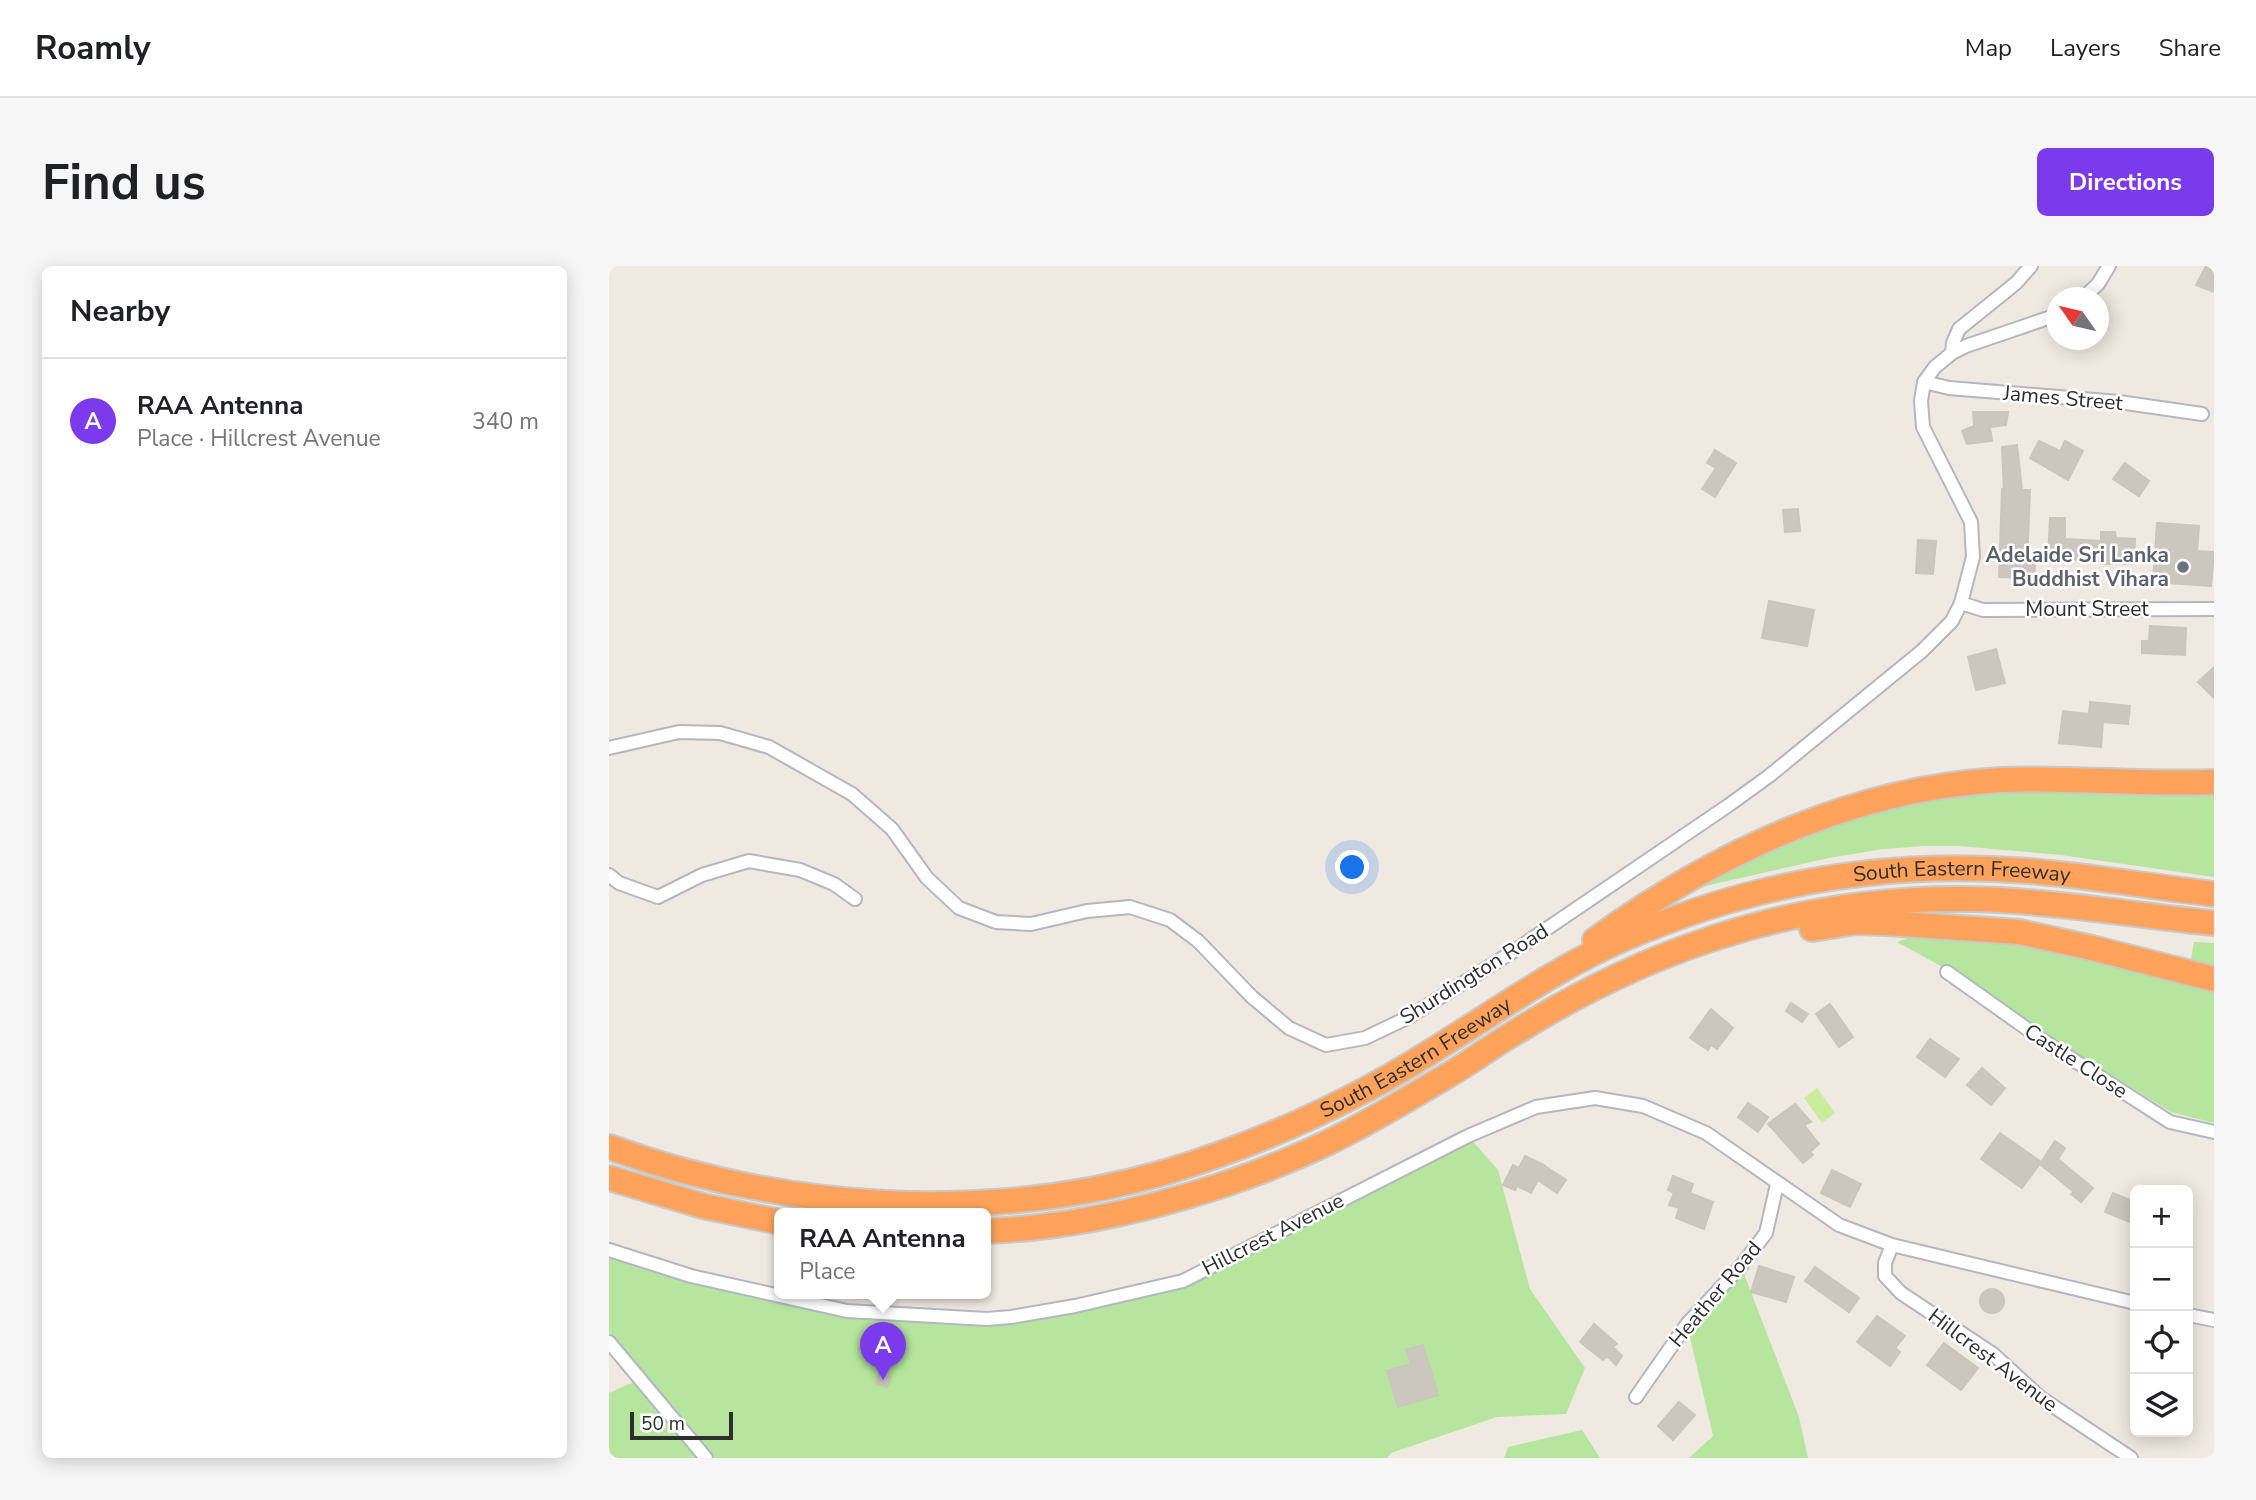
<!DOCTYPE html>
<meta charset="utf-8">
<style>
:root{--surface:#fff;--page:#f6f6f6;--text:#202124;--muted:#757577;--line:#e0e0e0;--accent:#7c3aed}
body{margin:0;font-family:"Nunito Sans",sans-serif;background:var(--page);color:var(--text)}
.controls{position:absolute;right:21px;bottom:21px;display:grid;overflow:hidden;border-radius:10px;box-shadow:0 4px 18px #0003}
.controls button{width:63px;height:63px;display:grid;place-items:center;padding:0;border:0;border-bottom:2px solid var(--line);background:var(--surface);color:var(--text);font:35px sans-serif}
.compass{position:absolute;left:1437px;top:21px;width:63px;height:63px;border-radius:50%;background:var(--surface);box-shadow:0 4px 18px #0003;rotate:304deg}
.scale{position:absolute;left:21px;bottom:18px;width:103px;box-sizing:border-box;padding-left:7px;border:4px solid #2e2e2e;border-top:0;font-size:19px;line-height:24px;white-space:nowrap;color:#2e2e2e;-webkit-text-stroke:5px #fff;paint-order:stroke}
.you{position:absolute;left:744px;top:602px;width:24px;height:24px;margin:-18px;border:5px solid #fff;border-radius:50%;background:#1a73e8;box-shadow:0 0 0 10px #1a73e833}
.badge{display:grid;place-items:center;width:46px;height:46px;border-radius:50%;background:var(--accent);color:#fff;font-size:23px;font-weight:700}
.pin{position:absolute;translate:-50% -58px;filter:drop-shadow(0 2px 4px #0008)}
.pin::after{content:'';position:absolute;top:37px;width:24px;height:21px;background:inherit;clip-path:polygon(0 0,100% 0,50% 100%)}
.popup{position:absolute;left:165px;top:942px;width:217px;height:91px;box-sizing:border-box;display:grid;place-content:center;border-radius:10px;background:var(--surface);filter:drop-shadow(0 2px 5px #0005);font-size:23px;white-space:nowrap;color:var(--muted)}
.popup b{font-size:26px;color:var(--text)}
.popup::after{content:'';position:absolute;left:50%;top:100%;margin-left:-14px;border:14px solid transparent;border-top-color:var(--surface)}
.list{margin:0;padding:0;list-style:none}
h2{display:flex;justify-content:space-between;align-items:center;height:91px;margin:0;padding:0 28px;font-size:30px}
h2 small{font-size:23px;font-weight:400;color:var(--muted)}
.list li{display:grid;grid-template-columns:46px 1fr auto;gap:21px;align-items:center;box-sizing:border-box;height:126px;padding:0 28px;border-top:2px solid var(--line)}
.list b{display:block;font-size:26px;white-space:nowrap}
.list p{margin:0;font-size:23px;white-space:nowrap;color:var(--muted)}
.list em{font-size:23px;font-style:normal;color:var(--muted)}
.icon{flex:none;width:38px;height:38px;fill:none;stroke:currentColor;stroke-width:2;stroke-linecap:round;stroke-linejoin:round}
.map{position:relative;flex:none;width:1605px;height:1192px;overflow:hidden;border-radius:10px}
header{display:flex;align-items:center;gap:42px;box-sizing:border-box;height:98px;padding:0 35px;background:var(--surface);border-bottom:2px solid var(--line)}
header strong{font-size:33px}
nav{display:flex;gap:38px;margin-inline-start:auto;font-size:24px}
.intro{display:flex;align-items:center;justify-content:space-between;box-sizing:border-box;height:168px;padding:0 42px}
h1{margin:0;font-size:49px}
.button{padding:18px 32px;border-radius:10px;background:var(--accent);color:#fff;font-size:24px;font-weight:700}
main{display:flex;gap:42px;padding:0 42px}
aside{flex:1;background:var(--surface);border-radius:10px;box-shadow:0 4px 18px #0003}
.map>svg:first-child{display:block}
</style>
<header>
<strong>Roamly</strong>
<nav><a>Map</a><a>Layers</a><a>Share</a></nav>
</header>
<div class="intro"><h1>Find us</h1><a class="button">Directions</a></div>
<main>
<aside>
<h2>Nearby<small></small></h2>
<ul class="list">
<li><span class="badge">A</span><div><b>RAA Antenna</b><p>Place · Hillcrest Avenue</p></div><em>340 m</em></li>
</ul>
</aside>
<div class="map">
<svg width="1605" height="1192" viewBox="0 0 1605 1192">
<rect width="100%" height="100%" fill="#efe9e1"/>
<!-- green -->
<g fill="#b6e59e">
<polygon points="1605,524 1605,611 1452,589 1350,580 1315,580 1274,583 1220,592 1079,624 1154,584 1267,541 1382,525"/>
<polygon points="1303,671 1392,673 1605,723 1605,857 1562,846 1439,770 1339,704 1288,676"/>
<polygon points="1585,676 1605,677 1605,705 1581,699"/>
<polygon points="859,870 889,904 921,1023 976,1102 957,1148 888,1151 782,1187 778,1192 0,1192 0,1127 38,1110 0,1066 0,984 238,1045 388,1053 574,1015"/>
<polygon points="1132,1000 1190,1151 1199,1192 1080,1192 1104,1170 1078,1058"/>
<polygon points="973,1164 991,1192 895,1192 899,1181"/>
</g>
<!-- pitch -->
<polygon fill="#c9ec9a" points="1208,822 1226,847 1213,857 1195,832"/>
<!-- building -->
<g fill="#cbc7bf" stroke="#cbc5ba" stroke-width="2">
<polygon points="1597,0 1605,0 1605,26 1587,19"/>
<polygon points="1364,146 1399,146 1397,159 1381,161 1383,175 1358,178 1353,165 1365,160"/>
<polygon points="1430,175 1451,185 1456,175 1474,185 1459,214 1421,192"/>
<polygon points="1408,179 1413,224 1421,224 1418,297 1426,297 1425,312 1390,311 1393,223 1395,224 1393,181"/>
<polygon points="1106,184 1127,197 1106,231 1093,223 1107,202 1098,197"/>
<polygon points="1516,197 1540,215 1530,230 1504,213"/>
<polygon points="1189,243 1191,265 1176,266 1174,244"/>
<polygon points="1441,252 1456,252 1456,273 1492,275 1492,266 1506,266 1507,272 1526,273 1525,298 1492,298 1492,295 1439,292"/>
<polygon points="1548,257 1590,260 1588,285 1605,286 1602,320 1544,316"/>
<polygon points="1309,274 1327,275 1324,308 1307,307"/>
<polygon points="1160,335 1205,344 1198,380 1153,372"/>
<polygon points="1541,360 1577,362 1576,389 1533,387 1533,375 1540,375"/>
<polygon points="1387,383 1396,417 1367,424 1359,391"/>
<polygon points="1605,401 1605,432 1589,416"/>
<polygon points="1481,436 1521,440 1519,458 1494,456 1492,481 1450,477 1454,445 1480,448"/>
<polygon points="1182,737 1199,748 1193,756 1177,745"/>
<polygon points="1221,738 1244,771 1230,781 1207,748"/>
<polygon points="1102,743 1124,762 1108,783 1102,779 1099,784 1081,772"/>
<polygon points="1321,773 1350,793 1336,811 1308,791"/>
<polygon points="1373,802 1396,822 1382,839 1358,819"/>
<polygon points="1139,837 1159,851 1149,866 1129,851"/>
<polygon points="1186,838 1202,856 1195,859 1210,878 1201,886 1204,889 1194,897 1159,858"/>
<polygon points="1391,867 1432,896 1413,922 1372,893"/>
<polygon points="1446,875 1456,882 1449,893 1484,922 1472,936 1462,928 1465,926 1431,898"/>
<polygon points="916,890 933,898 957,914 948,927 929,914 922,927 908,920 906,924 894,919 904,899 910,902"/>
<polygon points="1223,904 1252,918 1241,941 1212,927"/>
<polygon points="1064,910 1084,918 1081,927 1104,936 1095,963 1067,952 1070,942 1060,939 1065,927 1059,924"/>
<polygon points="1504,927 1526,936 1526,958 1496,946"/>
<polygon points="1150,1000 1185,1011 1177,1036 1142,1026"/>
<polygon points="1206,1001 1250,1032 1240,1046 1196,1015"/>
<circle cx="1383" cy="1035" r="12"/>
<polygon points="1268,1050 1296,1070 1286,1082 1291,1086 1281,1100 1248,1076"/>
<polygon points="985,1058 1008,1078 1004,1081 1013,1090 1007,1099 998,1090 994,1094 971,1076"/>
<polygon points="1335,1077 1369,1102 1352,1124 1318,1099"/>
<polygon points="814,1079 829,1129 789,1141 778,1105 802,1098 797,1084"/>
<polygon points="271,1106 282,1111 278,1121 267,1117"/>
<polygon points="1070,1136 1086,1149 1064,1174 1049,1160"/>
</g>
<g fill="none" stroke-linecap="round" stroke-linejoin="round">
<!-- street casing -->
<g stroke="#b4b7c1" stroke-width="16">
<g id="street">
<polyline points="1474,32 1489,18 1500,0"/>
<polyline points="1343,87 1344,77 1350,63 1407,17 1422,0"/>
<polyline points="1315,116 1340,122 1510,136 1593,148"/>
<polyline points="1352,337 1374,344 1605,343"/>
<polyline points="0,482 70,466 111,467 160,481 243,528 283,563 318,612 350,642 387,656 422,658 478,645 521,641 561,654 589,675 643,731 680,762 717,779 756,772 800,751 908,683 1120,539 1160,510 1313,385 1343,355 1352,337 1364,291 1362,256 1314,161 1312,135 1315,116 1326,101 1343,87 1357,80 1448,49"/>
<polyline points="0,609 10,617 49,631 93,609 140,595 191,604 225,618 246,633"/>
<polyline points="1338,706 1438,777 1561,856 1605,866"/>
<polyline points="1283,979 1276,997 1276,1010 1292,1027 1384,1088 1432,1132 1522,1192"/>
<polyline points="0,984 82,1010 238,1045 378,1053 402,1051 466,1040 574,1015 859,870 927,841 986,832 1034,840 1097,867 1230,959 1283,979 1526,1037"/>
<polyline points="1579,1049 1605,1054"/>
<polyline points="0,1076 97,1192"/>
<polyline points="1027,1131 1078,1058 1132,1000 1157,967 1168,918"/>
</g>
</g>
<!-- highway casing -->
<g stroke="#c9c9c9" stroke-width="28">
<g id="highway">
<polyline points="1203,663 1247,656 1278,657 1410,666 1483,682 1605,713"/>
<path d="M986,674C1105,588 1244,522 1392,514C1463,511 1534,519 1605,516"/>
<path id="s1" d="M0,881C174,945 378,958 557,906C627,885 696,856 760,822C847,776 926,711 1016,672C1059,654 1106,637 1152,626C1240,604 1330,598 1420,605C1482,610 1543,621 1605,628"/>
<polyline points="0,912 94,940 171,956"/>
<path d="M377,965C489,961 616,925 716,878C758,858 797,834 836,811C859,798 880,782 902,769C964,730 1032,696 1102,673C1195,642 1293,629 1391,634C1463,638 1534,650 1605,657"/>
</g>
</g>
<!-- street -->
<use href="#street" stroke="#fff" stroke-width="12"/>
<!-- highway -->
<use href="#highway" stroke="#ffa35c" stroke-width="24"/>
</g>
<!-- markers -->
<circle fill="#6b7280" stroke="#fff" stroke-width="2.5" cx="1574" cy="301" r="7"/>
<g text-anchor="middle" stroke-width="5" stroke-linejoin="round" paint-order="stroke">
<!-- street labels -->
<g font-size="21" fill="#2e2e2e" stroke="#fff">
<text transform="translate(1454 132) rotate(5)" y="7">James Street</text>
<text x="1478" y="350">Mount Street</text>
<text dy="7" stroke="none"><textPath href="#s1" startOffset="1430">South Eastern Freeway</textPath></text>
<text transform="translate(865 708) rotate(-32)" y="7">Shurdington Road</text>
<text dy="7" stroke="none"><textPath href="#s1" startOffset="842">South Eastern Freeway</textPath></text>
<text transform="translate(1467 795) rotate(33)" y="7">Castle Close</text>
<text transform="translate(664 968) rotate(-27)" y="7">Hillcrest Avenue</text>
<text transform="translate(1106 1028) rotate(-50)" y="7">Heather Road</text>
<text transform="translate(1384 1094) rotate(37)" y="7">Hillcrest Avenue</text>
</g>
<!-- worship labels -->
<g font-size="21" font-weight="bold" fill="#5b616d" stroke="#fff" text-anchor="end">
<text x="1560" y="296">Adelaide Sri Lanka<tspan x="1560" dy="24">Buddhist Vihara</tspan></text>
</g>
</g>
</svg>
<div class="controls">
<button>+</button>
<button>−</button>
<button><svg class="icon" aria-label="locate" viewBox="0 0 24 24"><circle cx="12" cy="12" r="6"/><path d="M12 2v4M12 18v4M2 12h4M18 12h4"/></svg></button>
<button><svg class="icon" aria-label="layers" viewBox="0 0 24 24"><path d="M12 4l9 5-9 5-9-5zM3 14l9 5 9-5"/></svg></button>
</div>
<svg class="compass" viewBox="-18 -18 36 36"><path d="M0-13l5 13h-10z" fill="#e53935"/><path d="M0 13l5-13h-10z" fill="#757577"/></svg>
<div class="scale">50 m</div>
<div class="you"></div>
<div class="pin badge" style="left:274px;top:1114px">A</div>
<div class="popup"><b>RAA Antenna</b>Place</div>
</div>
</main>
